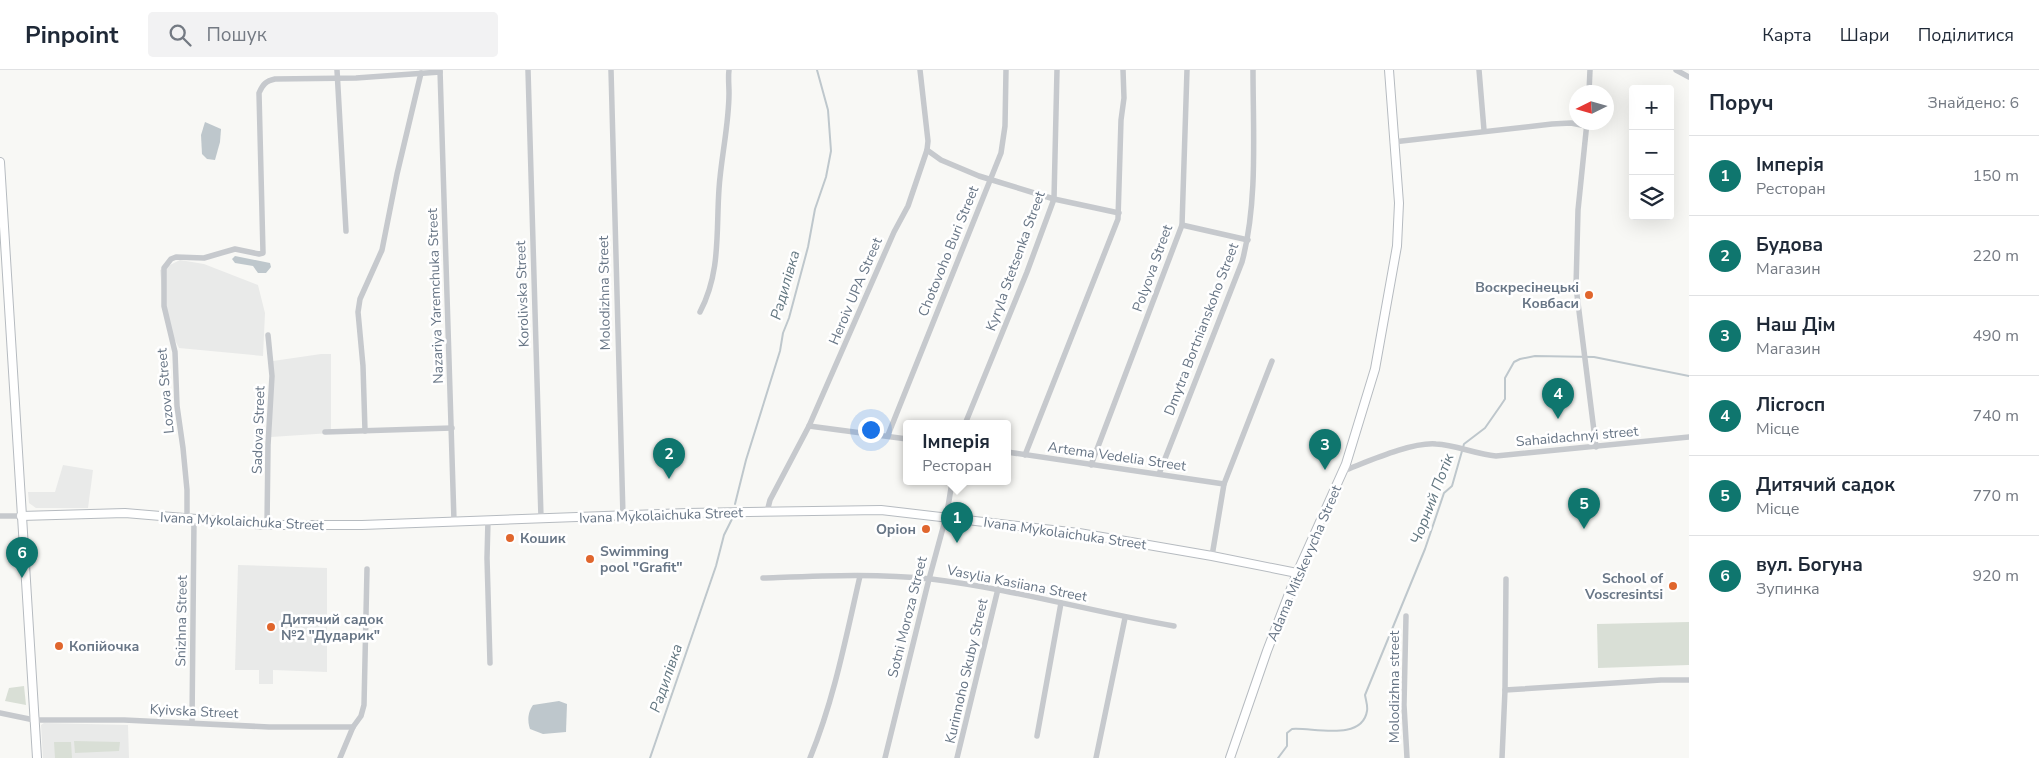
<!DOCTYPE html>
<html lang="uk">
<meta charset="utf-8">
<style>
:root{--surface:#fff;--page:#f2f2f3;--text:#1f2937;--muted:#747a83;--line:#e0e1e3;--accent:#0f766e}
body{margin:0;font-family:"Nunito Sans",sans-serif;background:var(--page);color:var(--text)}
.controls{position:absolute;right:15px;top:15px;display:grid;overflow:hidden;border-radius:5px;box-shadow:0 5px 20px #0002}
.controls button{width:45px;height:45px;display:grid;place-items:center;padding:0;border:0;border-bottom:1px solid var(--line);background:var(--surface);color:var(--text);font:25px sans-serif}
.compass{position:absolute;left:1569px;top:15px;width:45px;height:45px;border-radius:50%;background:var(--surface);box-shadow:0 5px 20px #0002;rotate:265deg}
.you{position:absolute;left:870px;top:359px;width:18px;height:18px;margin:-12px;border:4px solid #fff;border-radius:50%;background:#1a73e8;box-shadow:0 0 0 8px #1a73e833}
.badge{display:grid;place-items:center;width:32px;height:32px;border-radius:50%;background:var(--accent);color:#fff;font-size:16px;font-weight:700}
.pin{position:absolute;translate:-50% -41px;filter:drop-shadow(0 1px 2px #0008)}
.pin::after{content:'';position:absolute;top:26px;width:18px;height:15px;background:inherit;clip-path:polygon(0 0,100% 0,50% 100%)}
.popup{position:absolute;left:903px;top:350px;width:108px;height:65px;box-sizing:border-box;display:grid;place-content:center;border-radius:5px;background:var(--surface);filter:drop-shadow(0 1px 4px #0005);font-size:16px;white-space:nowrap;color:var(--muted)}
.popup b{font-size:19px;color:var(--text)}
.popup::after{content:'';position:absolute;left:50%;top:100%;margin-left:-10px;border:10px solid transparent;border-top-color:var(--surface)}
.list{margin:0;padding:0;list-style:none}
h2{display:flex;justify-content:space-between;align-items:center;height:65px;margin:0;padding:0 20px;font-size:21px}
h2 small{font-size:16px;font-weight:400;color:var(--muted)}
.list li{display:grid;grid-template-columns:32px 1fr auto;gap:15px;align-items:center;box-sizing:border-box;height:80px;padding:0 20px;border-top:1px solid var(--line)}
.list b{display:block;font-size:19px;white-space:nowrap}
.list p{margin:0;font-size:16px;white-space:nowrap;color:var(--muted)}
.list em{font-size:16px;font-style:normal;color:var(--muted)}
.icon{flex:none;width:28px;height:28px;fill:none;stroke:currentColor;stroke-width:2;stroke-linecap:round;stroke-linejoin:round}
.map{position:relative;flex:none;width:1689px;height:688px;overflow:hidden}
header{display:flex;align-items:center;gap:30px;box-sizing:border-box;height:70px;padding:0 25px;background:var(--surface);border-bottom:1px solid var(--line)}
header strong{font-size:24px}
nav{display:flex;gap:28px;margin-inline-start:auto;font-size:18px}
.search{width:350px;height:45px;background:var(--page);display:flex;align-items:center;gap:12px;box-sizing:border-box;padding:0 18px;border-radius:5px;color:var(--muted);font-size:19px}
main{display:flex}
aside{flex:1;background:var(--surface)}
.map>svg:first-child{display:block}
</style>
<header>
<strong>Pinpoint</strong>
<div class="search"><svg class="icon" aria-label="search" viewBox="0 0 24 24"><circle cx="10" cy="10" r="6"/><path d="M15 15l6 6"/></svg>Пошук</div>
<nav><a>Карта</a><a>Шари</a><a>Поділитися</a></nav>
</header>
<main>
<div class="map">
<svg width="1689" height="688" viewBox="0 0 1689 688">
<rect width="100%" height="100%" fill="#f8f8f5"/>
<!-- built -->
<g fill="#e9eae9">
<polygon points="180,190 204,194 258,215 265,243 263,286 179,278 165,251 160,200"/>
<polygon points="321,284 331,284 331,363 271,367 273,291"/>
<polygon points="63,395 93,400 88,438 36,438 29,433 28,422 55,422"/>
<polygon points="238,495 327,498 327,602 273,600 273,614 259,614 259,600 235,600"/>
<polygon points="44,653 128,655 129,688 43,688 41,655"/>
</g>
<!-- green -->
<g fill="#d9dfd6">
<polygon points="1689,552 1689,595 1598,598 1597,554"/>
<polygon points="24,616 26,635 5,631 9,618"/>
<polygon points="74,671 120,672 119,681 75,683"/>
<polygon points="54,672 71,672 72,688 55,688"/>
</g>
<!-- water -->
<g fill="#bec7cc">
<polygon points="205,52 221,59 220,72 215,90 207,89 202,84 201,65"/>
<polygon points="235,186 270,193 271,197 266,203 258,203 253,196 235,193 232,189"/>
<path d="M559,631L567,634L566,662L543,664L530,659C527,650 528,642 533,635Z"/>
</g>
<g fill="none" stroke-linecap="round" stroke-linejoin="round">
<!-- stream -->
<g stroke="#bec7cc" stroke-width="2">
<polyline points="735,434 746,390 780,281 783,263 789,248 808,177 815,139 826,107 831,81 828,40 817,0"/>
<polyline points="650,688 716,496 724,465 732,449"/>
<path d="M1278,688L1287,676V663L1292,659C1312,657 1362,672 1367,641C1368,636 1366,631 1365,625L1425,479L1444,423L1452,416L1464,374L1485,358L1501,335L1505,329V308L1514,292L1520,289L1535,286L1594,287L1689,306"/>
</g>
<!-- secondary casing -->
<g stroke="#b6bbc0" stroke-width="10">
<g id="secondary">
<polyline points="0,92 37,688"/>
<polyline points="21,446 125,443 267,455 362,455 687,443 881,440 1079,463 1212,486 1297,503"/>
<polyline points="1230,688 1267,581 1297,503 1346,394 1375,299 1397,176 1399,133 1389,0"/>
</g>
</g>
<!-- street -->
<g stroke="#c6c9cd" stroke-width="5.5">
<polyline points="337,0 346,161"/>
<polyline points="440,0 454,451"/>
<polyline points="528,0 541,448"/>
<polyline points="611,0 623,446"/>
<polyline points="1479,0 1484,60"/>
<polyline points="1676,0 1689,7"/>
<polyline points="1589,22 1590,0"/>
<polyline points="1587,52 1578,140 1576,217 1596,377"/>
<polyline points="1393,72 1552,54 1571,53 1586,56"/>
<polyline points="927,80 941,90 979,106 1054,129 1119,143"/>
<polyline points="1182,155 1248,170"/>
<path d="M700,242C721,202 716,162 719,119C721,87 729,55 729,23C729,15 728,8 729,0"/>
<polyline points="965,354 1027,202 1054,129 1057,0"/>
<polyline points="809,356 907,369"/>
<polyline points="365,361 363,296 358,242 360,229 382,180 397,104 421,3"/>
<polyline points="325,362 452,358"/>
<polyline points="888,365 1001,83 1005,56 1006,0"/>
<polyline points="1007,382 1224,414"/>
<polyline points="1025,385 1118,149 1121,50 1124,28 1123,0"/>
<polyline points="1091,395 1182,155 1187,0"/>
<path d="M1343,401C1367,392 1411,372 1436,374C1456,375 1475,384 1496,386L1689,367"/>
<path d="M1159,404L1242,192C1258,133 1253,61 1253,0"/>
<polyline points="767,442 770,430 809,356 894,162 908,136 927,80 928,71 920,0"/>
<polyline points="0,446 21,446"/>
<path d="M187,449V420L183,378L177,336L175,282L164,236V198L171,189L176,187L204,188L235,179L259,184L263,183L259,23C263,14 266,11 275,9L356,8L440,2"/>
<polyline points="488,450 487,488 490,593"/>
<polyline points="267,455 268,375 272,306 268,265"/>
<polyline points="1212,486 1224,414 1272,291"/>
<path d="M763,508C818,506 876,503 931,509C1013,519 1093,542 1174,556"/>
<polyline points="1406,546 1404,635 1407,688"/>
<polyline points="1505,620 1661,610 1689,610"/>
<polyline points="0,643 34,650 124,650 269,657 353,657"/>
<polyline points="192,653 194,449"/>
<polyline points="1037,666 1061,533"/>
<polyline points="340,688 353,657 361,646 364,635 367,499"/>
<path d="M810,688C834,630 846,567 860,506"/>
<polyline points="885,688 928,513 947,443 952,412"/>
<polyline points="957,688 998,519"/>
<polyline points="1096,688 1125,548"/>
<polyline points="1502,688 1505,620 1506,509"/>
</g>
<!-- secondary -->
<use href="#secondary" stroke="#fff" stroke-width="8"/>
</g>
<!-- markers -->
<g fill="#e0662d" stroke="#fff" stroke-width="2">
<circle cx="1589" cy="225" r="5"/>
<circle cx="926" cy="459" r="5"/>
<circle cx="510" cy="468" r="5"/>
<circle cx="590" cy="489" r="5"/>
<circle cx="1673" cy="516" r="5"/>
<circle cx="271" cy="557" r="5"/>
<circle cx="59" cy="576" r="5"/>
</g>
<g text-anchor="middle" stroke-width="5" stroke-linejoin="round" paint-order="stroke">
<!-- street labels -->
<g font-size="14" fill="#687686" stroke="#fff">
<text transform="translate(948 181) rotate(-68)" y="5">Chotovoho Buri Street</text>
<text transform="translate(1015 191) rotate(-70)" y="5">Kyryla Stetsenka Street</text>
<text transform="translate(1152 198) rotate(-70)" y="5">Polyova Street</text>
<text transform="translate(855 221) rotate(-67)" y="5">Heroiv UPA Street</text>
<text transform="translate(604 223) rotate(-91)" y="5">Molodizhna Street</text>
<text transform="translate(522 224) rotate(-92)" y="5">Korolivska Street</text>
<text transform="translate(435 226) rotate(-92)" y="5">Nazariya Yaremchuka Street</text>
<text transform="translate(1201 259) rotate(-69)" y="5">Dmytra Bortnianskoho Street</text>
<text transform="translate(165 321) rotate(-95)" y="5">Lozova Street</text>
<text transform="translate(258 360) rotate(-88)" y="5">Sadova Street</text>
<text transform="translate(1577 366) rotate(-5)" y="5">Sahaidachnyi street</text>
<text transform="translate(1117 386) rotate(8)" y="5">Artema Vedelia Street</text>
<text transform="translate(661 445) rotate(-2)" y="5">Ivana Mykolaichuka Street</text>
<text transform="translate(242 451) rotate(3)" y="5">Ivana Mykolaichuka Street</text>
<text transform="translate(1065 463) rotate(8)" y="5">Ivana Mykolaichuka Street</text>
<text transform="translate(1304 493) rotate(-67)" y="5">Adama Mitskevycha Street</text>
<text transform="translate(1017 513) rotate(11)" y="5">Vasylia Kasiiana Street</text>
<text transform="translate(907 547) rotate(-76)" y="5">Sotni Moroza Street</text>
<text transform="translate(181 551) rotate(-89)" y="5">Snizhna Street</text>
<text transform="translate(966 601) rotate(-77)" y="5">Kurinnoho Skuby Street</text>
<text transform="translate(1394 617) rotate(-90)" y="5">Molodizhna street</text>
<text transform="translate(194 641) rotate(3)" y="5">Kyivska Street</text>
</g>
<!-- poi labels -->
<g font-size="14" font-weight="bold" fill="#687686" stroke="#fff" text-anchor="start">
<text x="1579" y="222" text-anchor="end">Воскресінецькі<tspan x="1579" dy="16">Ковбаси</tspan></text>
<text x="916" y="464" text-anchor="end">Оріон</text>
<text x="520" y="473">Кошик</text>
<text x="600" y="486">Swimming<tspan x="600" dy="16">pool "Grafit"</tspan></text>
<text x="1663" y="513" text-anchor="end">School of<tspan x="1663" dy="16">Voscresintsi</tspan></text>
<text x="281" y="554">Дитячий садок<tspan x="281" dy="16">№2 "Дударик"</tspan></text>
<text x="69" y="581">Копійочка</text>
</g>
<!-- water labels -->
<g font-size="15" font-style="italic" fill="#637781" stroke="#fff">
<text transform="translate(785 215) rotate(-74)" y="5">Радилівка</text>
<text transform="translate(1432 429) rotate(-69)" y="5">Чорний Потік</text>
<text transform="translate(666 608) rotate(-71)" y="5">Радилівка</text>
</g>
</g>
</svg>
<div class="controls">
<button>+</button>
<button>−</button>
<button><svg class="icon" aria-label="layers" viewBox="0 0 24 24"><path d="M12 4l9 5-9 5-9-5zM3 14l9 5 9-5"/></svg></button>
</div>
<svg class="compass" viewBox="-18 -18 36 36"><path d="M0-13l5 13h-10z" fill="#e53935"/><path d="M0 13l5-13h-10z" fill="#747a83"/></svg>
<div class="you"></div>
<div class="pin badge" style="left:957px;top:473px">1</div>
<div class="popup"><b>Імперія</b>Ресторан</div>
<div class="pin badge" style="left:669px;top:409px">2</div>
<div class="pin badge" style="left:1325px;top:400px">3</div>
<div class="pin badge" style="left:1558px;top:349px">4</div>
<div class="pin badge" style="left:1584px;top:459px">5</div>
<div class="pin badge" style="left:22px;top:508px">6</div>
</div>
<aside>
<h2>Поруч<small>Знайдено: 6</small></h2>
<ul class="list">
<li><span class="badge">1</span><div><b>Імперія</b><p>Ресторан</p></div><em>150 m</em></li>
<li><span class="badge">2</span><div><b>Будова</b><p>Магазин</p></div><em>220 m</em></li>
<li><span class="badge">3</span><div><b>Наш Дім</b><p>Магазин</p></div><em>490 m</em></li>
<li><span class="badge">4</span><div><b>Лісгосп</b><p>Місце</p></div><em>740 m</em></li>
<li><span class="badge">5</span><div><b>Дитячий садок</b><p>Місце</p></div><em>770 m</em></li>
<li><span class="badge">6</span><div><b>вул. Богуна</b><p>Зупинка</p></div><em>920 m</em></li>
</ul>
</aside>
</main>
